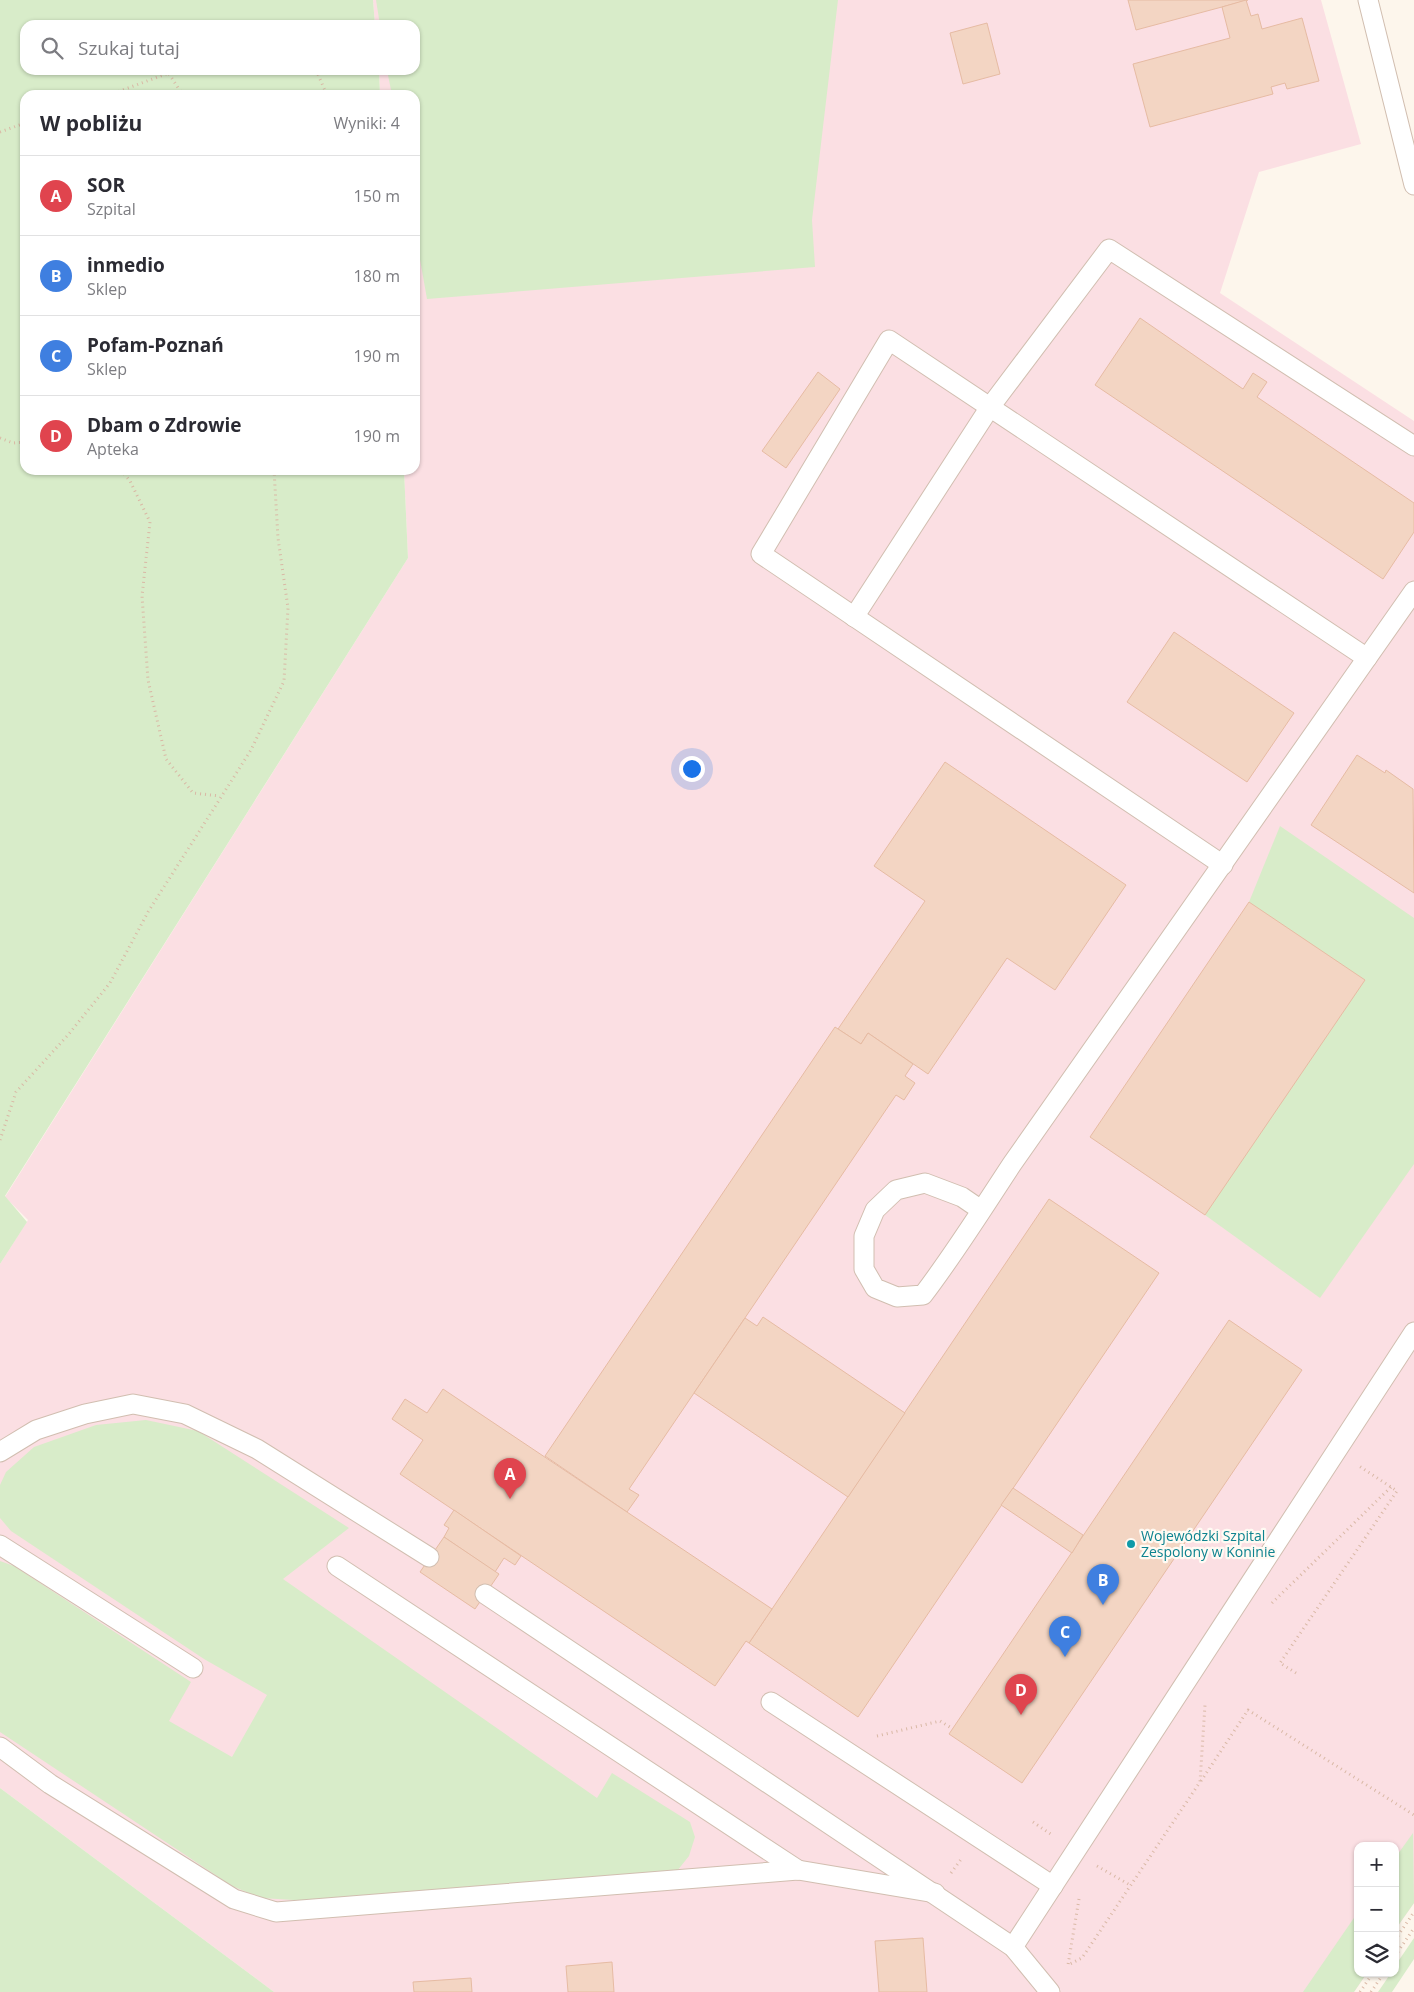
<!DOCTYPE html>
<html lang="pl">
<meta charset="utf-8">
<style>
:root{--surface:#fff;--page:#f7f7f7;--text:#2b2b33;--muted:#7c7c81;--line:#e1e1e2;--accent:#e76f51}
body{margin:0;font-family:"Open Sans",sans-serif;background:var(--page);color:var(--text)}
.controls{position:absolute;right:15px;bottom:15px;display:grid;overflow:hidden;border-radius:10px;box-shadow:0 1px 4px #0004}
.controls button{width:45px;height:45px;display:grid;place-items:center;padding:0;border:0;border-bottom:1px solid var(--line);background:var(--surface);color:var(--text);font:25px sans-serif}
.you{position:absolute;left:691px;top:768px;width:18px;height:18px;margin:-12px;border:4px solid #fff;border-radius:50%;background:#1a73e8;box-shadow:0 0 0 8px #1a73e833}
.badge{display:grid;place-items:center;width:32px;height:32px;border-radius:50%;background:var(--accent);color:#fff;font-size:16px;font-weight:700}
.pin{position:absolute;translate:-50% -41px;filter:drop-shadow(0 1px 2px #0008)}
.pin::after{content:'';position:absolute;top:26px;width:18px;height:15px;background:inherit;clip-path:polygon(0 0,100% 0,50% 100%)}
.list{margin:0;padding:0;list-style:none}
h2{display:flex;justify-content:space-between;align-items:center;height:65px;margin:0;padding:0 20px;font-size:21px}
h2 small{font-size:16px;font-weight:400;color:var(--muted)}
.list li{display:grid;grid-template-columns:32px 1fr auto;gap:15px;align-items:center;box-sizing:border-box;height:80px;padding:0 20px;border-top:1px solid var(--line)}
.list b{display:block;font-size:19px;white-space:nowrap}
.list p{margin:0;font-size:16px;white-space:nowrap;color:var(--muted)}
.list em{font-size:16px;font-style:normal;color:var(--muted)}
.icon{flex:none;width:28px;height:28px;fill:none;stroke:currentColor;stroke-width:2;stroke-linecap:round;stroke-linejoin:round}
.map{position:relative;flex:none;width:1414px;height:1992px;overflow:hidden}
.search{position:absolute;background:var(--surface);box-shadow:0 1px 4px #0004;left:20px;top:20px;width:400px;height:55px;display:flex;align-items:center;gap:12px;box-sizing:border-box;padding:0 18px;border-radius:15px;color:var(--muted);font-size:19px}
.panel{position:absolute;background:var(--surface);box-shadow:0 1px 4px #0004;left:20px;top:90px;width:400px;height:385px;border-radius:15px}
.map>svg:first-child{display:block}
</style>
<div class="map">
<svg width="1414" height="1992" viewBox="0 0 1414 1992">
<rect width="100%" height="100%" fill="#fdf6ec"/>
<!-- medical -->
<polygon fill="#fbdfe3" points="373,0 1321,0 1361,144 1259,172 1220,293 1414,421 1414,1903 1395,1930 1395,1846 1358,1846 1358,1973 1367,1973 1354,1992 274,1992 0,1788 0,1264 28,1220 5,1197 408,558 404,470 415,470 415,95 380,95 379,70 415,70 415,25 375,25"/>
<!-- green -->
<g fill="#d8ecc9">
<polygon points="0,0 373,0 375,25 25,25 25,70 379,70 380,95 25,95 25,470 404,470 408,558 5,1196 27,1222 0,1264"/>
<polygon points="376,0 838,0 812,220 815,267 427,299 415,231 415,95 392,95 387,70 415,70 415,25 380,25"/>
<polygon points="1280,826 1414,918 1414,1164 1320,1298 1205,1215 1249,902"/>
<polygon points="146,1420 198,1431 349,1528 283,1579 597,1798 612,1773 690,1822 695,1837 689,1856 677,1871 310,1901 261,1898 232,1886 0,1732 0,1561 14,1566 191,1682 169,1721 232,1757 267,1695 204,1659 11,1531 0,1518 0,1485 6,1472 34,1447 96,1425"/>
<polygon points="0,1788 274,1992 0,1992"/>
<polygon points="1413,1833 1414,1903 1395,1930 1395,1858"/>
<polygon points="1358,1912 1358,1973 1367,1973 1354,1992 1303,1992"/>
<polygon points="1414,1938 1414,1959 1392,1992 1378,1992 1391,1973 1395,1973 1395,1966"/>
</g>
<!-- building -->
<g fill="#f3d5c3" stroke="#e6bba3">
<polygon points="1128,0 1248,0 1136,30"/>
<polygon points="1246,0 1251,16 1258,14 1262,29 1302,18 1319,81 1287,89 1285,83 1271,87 1273,94 1150,127 1133,64 1230,38 1222,7"/>
<polygon points="987,23 1000,74 963,84 950,33"/>
<polygon points="1140,318 1243,389 1253,373 1267,382 1257,397 1414,503 1414,532 1383,579 1095,385"/>
<polygon points="818,372 840,389 786,468 762,451"/>
<polygon points="1174,632 1294,713 1247,782 1127,702"/>
<polygon points="1357,755 1385,773 1386,770 1413,789 1414,893 1311,825"/>
<polygon points="945,762 1126,885 1055,990 1007,958 928,1074 868,1033 861,1044 838,1029 925,901 874,866"/>
<polygon points="1249,902 1365,980 1205,1215 1090,1137"/>
<polygon points="835,1027 861,1044 868,1033 913,1064 905,1076 915,1083 904,1100 896,1095 629,1489 639,1495 627,1512 545,1456"/>
<polygon points="1049,1199 1159,1273 858,1717 749,1643"/>
<polygon points="763,1317 905,1413 848,1497 694,1393 745,1318 757,1326"/>
<polygon points="1229,1320 1302,1370 1022,1783 949,1734"/>
<polygon points="443,1389 772,1609 749,1643 746,1641 715,1686 400,1474 423,1440 392,1419 405,1399 427,1413"/>
<polygon points="1013,1488 1083,1535 1072,1553 1001,1505"/>
<polygon points="454,1510 521,1556 515,1565 504,1558 495,1572 444,1537 449,1528 444,1525"/>
<polygon points="444,1537 499,1574 475,1609 420,1572"/>
<polygon points="923,1938 927,1992 879,1992 875,1941"/>
<polygon points="612,1962 614,1992 568,1992 566,1966"/>
<polygon points="471,1978 472,1992 414,1992 413,1982"/>
</g>
<g fill="none" stroke-linecap="round" stroke-linejoin="round">
<!-- service casing -->
<g stroke="#d1beb0" stroke-width="21">
<g id="service">
<polyline points="1368,0 1414,185"/>
<polyline points="854,617 990,407 1109,249 1414,446"/>
<polyline points="1223,865 761,554 889,340 1367,658"/>
<path d="M981,1210L962,1197L925,1183L896,1190L875,1210L864,1236V1269L875,1288L897,1297L923,1295C955,1253 983,1208 1012,1164L1414,591"/>
<polyline points="0,1452 36,1430 85,1414 133,1404 185,1414 257,1449 429,1557"/>
<polyline points="0,1545 193,1668"/>
<polyline points="337,1566 798,1870"/>
<polyline points="485,1594 1013,1947 1050,1992"/>
<polyline points="771,1702 1053,1886"/>
<polyline points="0,1747 50,1784 234,1899 276,1912 798,1870 935,1893"/>
<polyline points="1013,1947 1414,1332"/>
</g>
</g>
<!-- path -->
<g stroke="#d9b8a5" stroke-width="3" stroke-dasharray="1 4" stroke-linecap="butt">
<polyline points="316,70 327,95"/>
<polyline points="169,74 183,95"/>
<polyline points="109,95 177,70"/>
<polyline points="0,132 25,123"/>
<polyline points="0,438 13,443 25,442"/>
<polyline points="121,470 130,481 150,522 142,596 148,680 166,759 193,793 220,796"/>
<polyline points="0,1140 16,1092 68,1035 110,983 148,912 251,750 284,681 288,608 278,538 274,470"/>
<polyline points="1272,1603 1391,1487"/>
<polyline points="1296,1673 1280,1663 1397,1491 1359,1466"/>
<polyline points="877,1736 940,1721 953,1729"/>
<polyline points="1201,1781 1248,1710 1414,1815"/>
<polyline points="1033,1822 1052,1835"/>
<polyline points="1097,1866 1130,1885"/>
<polyline points="951,1873 962,1858"/>
<polyline points="1079,1899 1068,1965 1082,1958 1200,1782 1205,1705"/>
<polyline points="1395,1940 1414,1912"/>
<polyline points="1395,1956 1414,1928"/>
<polyline points="1360,1992 1373,1973"/>
<polyline points="1371,1992 1384,1973"/>
</g>
<!-- service -->
<use href="#service" stroke="#fff" stroke-width="19"/>
</g>
<!-- markers -->
<circle fill="#0f9aa8" stroke="#fffaf3" stroke-width="2" cx="1131" cy="1544" r="5"/>
<g text-anchor="middle" stroke-width="4.5" stroke-linejoin="round" paint-order="stroke">
<!-- culture labels -->
<g font-size="14" fill="#0d838f" stroke="#fffaf3" text-anchor="start">
<text x="1141" y="1541">Wojewódzki Szpital<tspan x="1141" dy="16">Zespolony w Koninie</tspan></text>
</g>
</g>
</svg>
<div class="controls">
<button>+</button>
<button>−</button>
<button><svg class="icon" aria-label="layers" viewBox="0 0 24 24"><path d="M12 4l9 5-9 5-9-5zM3 14l9 5 9-5"/></svg></button>
</div>
<div class="you"></div>
<div class="pin badge" style="left:510px;top:1499px;background:#e0444e">A</div>
<div class="pin badge" style="left:1103px;top:1605px;background:#3f7fe0">B</div>
<div class="pin badge" style="left:1065px;top:1657px;background:#3f7fe0">C</div>
<div class="pin badge" style="left:1021px;top:1715px;background:#e0444e">D</div>
<div class="search"><svg class="icon" aria-label="search" viewBox="0 0 24 24"><circle cx="10" cy="10" r="6"/><path d="M15 15l6 6"/></svg>Szukaj tutaj</div>
<section class="panel">
<h2>W pobliżu<small>Wyniki: 4</small></h2>
<ul class="list">
<li><span class="badge" style="background:#e0444e">A</span><div><b>SOR</b><p>Szpital</p></div><em>150 m</em></li>
<li><span class="badge" style="background:#3f7fe0">B</span><div><b>inmedio</b><p>Sklep</p></div><em>180 m</em></li>
<li><span class="badge" style="background:#3f7fe0">C</span><div><b>Pofam-Poznań</b><p>Sklep</p></div><em>190 m</em></li>
<li><span class="badge" style="background:#e0444e">D</span><div><b>Dbam o Zdrowie</b><p>Apteka</p></div><em>190 m</em></li>
</ul>
</section>
</div>
